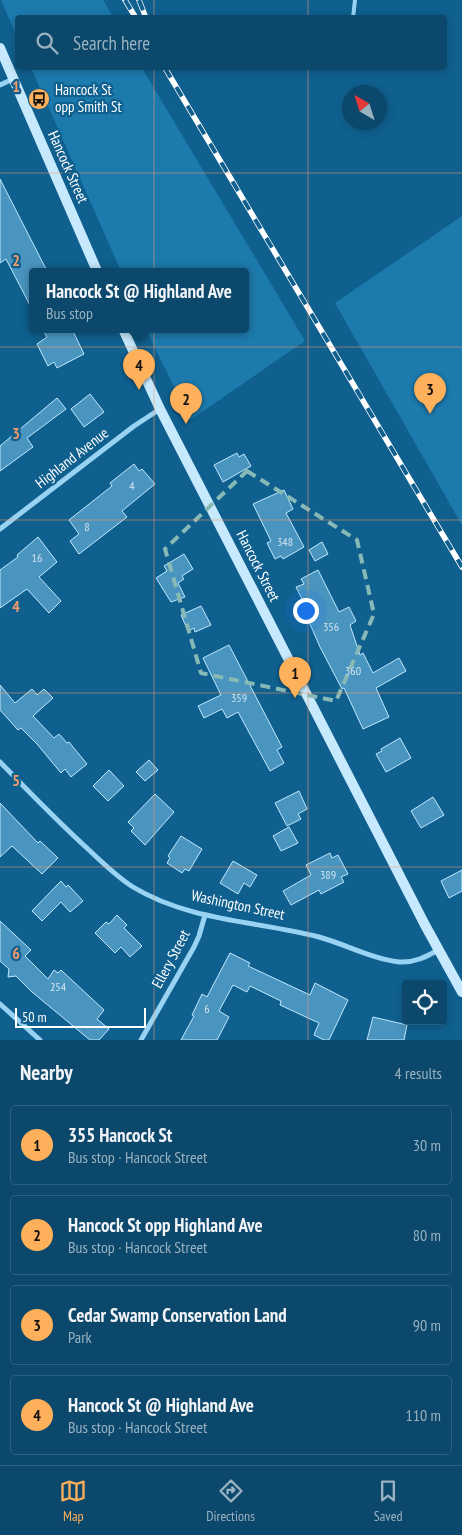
<!DOCTYPE html>
<meta charset="utf-8">
<style>
:root{--surface:#0b486b;--page:#144f71;--text:#f1f3f6;--muted:#9ab2c1;--line:#2b607e;--accent:#ffb05a}
body{margin:0;font-family:"PT Sans Narrow",sans-serif;background:var(--page);color:var(--text)}
.controls{position:absolute;right:15px;bottom:15px;display:grid;overflow:hidden;border-radius:5px;box-shadow:0 2px 8px #0003}
.controls button{width:45px;height:45px;display:grid;place-items:center;padding:0;border:0;border-bottom:1px solid var(--line);background:var(--surface);color:var(--text);font:25px sans-serif}
.compass{position:absolute;left:342px;top:85px;width:45px;height:45px;border-radius:50%;background:var(--surface);box-shadow:0 2px 8px #0003;rotate:321deg}
.scale{position:absolute;left:15px;bottom:12px;width:131px;box-sizing:border-box;padding-left:5px;border:2px solid #fff;border-top:0;font-size:14px;line-height:18px;white-space:nowrap;color:#fff;-webkit-text-stroke:4px #0f608f;paint-order:stroke}
.you{position:absolute;left:305px;top:610px;width:18px;height:18px;margin:-12px;border:4px solid #fff;border-radius:50%;background:#1a73e8;box-shadow:0 0 0 8px #1a73e833}
.badge{display:grid;place-items:center;width:32px;height:32px;border-radius:50%;background:var(--accent);color:#111;font-size:16px;font-weight:700}
.pin{position:absolute;translate:-50% -41px;filter:drop-shadow(0 1px 2px #0008)}
.pin::after{content:'';position:absolute;top:26px;width:18px;height:15px;background:inherit;clip-path:polygon(0 0,100% 0,50% 100%)}
.popup{position:absolute;left:29px;top:268px;width:220px;height:65px;box-sizing:border-box;display:grid;place-content:center;border-radius:5px;background:var(--surface);filter:drop-shadow(0 1px 4px #0005);font-size:16px;white-space:nowrap;color:var(--muted)}
.popup b{font-size:19px;color:var(--text)}
.popup::after{content:'';position:absolute;left:50%;top:100%;margin-left:-10px;border:10px solid transparent;border-top-color:var(--surface)}
.list{margin:0;padding:0;list-style:none}
h2{display:flex;justify-content:space-between;align-items:center;height:65px;margin:0;padding:0 20px;font-size:21px}
h2 small{font-size:16px;font-weight:400;color:var(--muted)}
.list li{display:grid;grid-template-columns:32px 1fr auto;gap:15px;align-items:center;box-sizing:border-box;height:80px;margin:0 10px 10px;padding:0 10px;border:1px solid var(--line);border-radius:5px}
.list b{display:block;font-size:19px;white-space:nowrap}
.list p{margin:0;font-size:16px;white-space:nowrap;color:var(--muted)}
.list em{font-size:16px;font-style:normal;color:var(--muted)}
.icon{flex:none;width:28px;height:28px;fill:none;stroke:currentColor;stroke-width:2;stroke-linecap:round;stroke-linejoin:round}
.map{position:relative;flex:none;width:462px;height:1040px;overflow:hidden}
.search{position:absolute;background:var(--surface);box-shadow:0 2px 8px #0003;left:15px;right:15px;top:15px;height:55px;display:flex;align-items:center;gap:12px;box-sizing:border-box;padding:0 18px;border-radius:5px;color:var(--muted);font-size:19px}
.sheet{height:425px;background:var(--surface)}
nav{display:flex;justify-content:space-around;align-items:center;box-sizing:border-box;height:70px;border-top:1px solid var(--line);background:var(--surface);font-size:14px;color:var(--muted)}
nav a{display:grid;justify-items:center;gap:2px}
nav .on{color:var(--accent)}
.map>svg:first-child{display:block}
</style>
<div class="map">
<svg width="462" height="1040" viewBox="0 0 462 1040">
<rect width="100%" height="100%" fill="#0f608f"/>
<!-- green -->
<g fill="#1d7aad">
<polygon points="1,0 103,0 113,17 18,18 17,37"/>
<polygon points="31,68 142,68 305,341 190,420 146,329 245,329 245,271 121,271"/>
<polygon points="462,216 462,525 335,303"/>
</g>
<!-- building -->
<g fill="#4995bf" stroke="#bfe8fe">
<polygon points="0,179 47,271 33,271 33,311 6,259 0,263"/>
<polygon points="42,329 72,329 84,354 57,368 54,362 48,366 37,344 47,337"/>
<polygon points="90,394 104,412 84,427 71,409"/>
<polygon points="57,398 66,409 27,438 33,447 0,471 0,446"/>
<polygon points="237,453 239,457 244,454 251,466 223,482 214,465"/>
<polygon points="134,464 139,471 142,469 155,484 122,511 127,517 79,554 70,541 79,534 69,520 112,486 110,483"/>
<polygon points="284,490 293,509 286,513 304,547 283,559 281,556 275,559 267,543 271,541 253,504"/>
<polygon points="38,537 57,562 39,577 61,601 49,613 27,589 0,608 0,570 18,557 17,555"/>
<polygon points="322,542 328,554 315,561 309,550"/>
<polygon points="184,554 193,569 182,576 184,579 178,583 185,597 171,602 156,578 167,571 164,566"/>
<polygon points="318,570 339,612 349,607 356,621 350,625 360,655 363,653 373,673 399,658 406,671 376,688 389,717 363,729 344,688 342,689 320,647 303,608 306,607 296,587 304,584 301,579"/>
<polygon points="201,606 211,625 195,632 194,628 188,631 181,615"/>
<polygon points="229,645 282,747 277,750 284,763 270,771 238,712 227,718 222,709 204,718 198,706 221,695 203,658"/>
<polygon points="0,685 15,703 32,689 37,695 44,689 53,698 33,716 54,738 59,734 67,743 69,742 87,764 71,777 65,769 61,773 37,744 21,728 18,730 0,710"/>
<polygon points="400,738 411,758 386,772 376,754 382,751 381,749"/>
<polygon points="149,760 158,770 145,781 136,772"/>
<polygon points="109,770 124,786 108,801 93,786"/>
<polygon points="299,791 307,809 298,814 301,819 287,826 275,803"/>
<polygon points="155,794 174,812 145,845 131,831 134,828 128,822"/>
<polygon points="433,797 444,815 421,828 411,811"/>
<polygon points="0,803 38,843 40,841 58,858 42,874 12,846 0,857"/>
<polygon points="289,827 298,843 281,851 273,836"/>
<polygon points="181,836 202,849 189,871 185,869 182,873 167,863 170,858 168,856"/>
<polygon points="330,853 332,858 338,855 348,874 341,877 344,882 321,894 319,890 291,905 283,891 311,875 306,865"/>
<polygon points="233,861 257,875 250,887 244,883 238,894 220,883"/>
<polygon points="462,870 462,891 449,898 441,881"/>
<polygon points="61,881 66,887 68,885 71,888 83,901 70,912 61,902 42,921 32,911"/>
<polygon points="117,915 127,925 124,928 142,946 130,957 121,947 115,953 95,933 106,922 109,924"/>
<polygon points="0,921 31,950 25,956 48,979 54,970 58,973 61,970 104,1010 97,1019 109,1029 99,1040 90,1040 32,992 16,976 8,977 9,969 0,961"/>
<polygon points="230,953 250,963 248,966 310,995 315,983 348,1000 329,1040 324,1040 314,1035 319,1023 280,1005 281,1001 250,986 247,992 233,985 219,1011 229,1017 217,1040 181,1040 194,1016 192,1015 202,994 207,997"/>
<polygon points="373,1017 407,1025 404,1040 367,1040"/>
</g>
<g fill="none" stroke-linecap="round" stroke-linejoin="round">
<!-- lane -->
<polyline stroke="#98d3f3" stroke-width="4" points="353,18 355,0"/>
<!-- street -->
<g stroke="#98d3f3" stroke-width="5">
<polyline points="0,85 13,79"/>
<polyline points="0,529 134,426 160,409"/>
<path d="M0,762C29,792 58,822 89,850C103,863 117,877 133,887C189,921 257,921 319,937C345,944 372,959 399,962C414,963 426,957 438,950"/>
<polyline points="0,1004 40,1040"/>
<polyline points="141,1040 194,947 199,936 205,915"/>
</g>
<!-- secondary -->
<g stroke="#c7e9fd" stroke-width="10">
<polyline points="0,48 97,271"/>
<polyline points="123,329 160,409 425,925 462,992"/>
</g>
<!-- rail casing -->
<g stroke="#fff" stroke-width="5.5">
<g id="rail">
<polyline points="125,0 136,18"/>
<polyline points="139,0 146,18"/>
<polyline points="165,68 462,567"/>
</g>
</g>
<!-- rail -->
<use href="#rail" stroke="#0f608f" stroke-width="4" stroke-dasharray="11" stroke-linecap="butt"/>
</g>
<!-- marked area -->
<path fill="none" stroke="#87bab6" stroke-width="4" stroke-dasharray="10 6" stroke-linejoin="round" d="M247,471L357,540L374,614L336,701L201,673L165,549Z"/>
<!-- grid -->
<path fill="none" stroke="#f19b6d" stroke-width="1" stroke-opacity="0.55" d="M154,0V18M308,0V18M154,68V1040M308,68V1040M0,173H462M0,347H462M0,520H462M0,693H462M0,867H462"/>
<!-- icons -->
<defs>
<g id="bus-disc" transform="scale(1.125)"><circle r="9.5" fill="#ffb05a" stroke="#0f608f"/><path d="M-5-6H5V4H4V6H2V4H-2V6H-4V4H-5ZM-3.5-4V0h7V-4ZM-3.5 1.2v1.5H-2V1.2ZM2 1.2v1.5H3.5V1.2Z" fill="#111"/></g>
</defs>
<g fill-rule="evenodd">
<use href="#bus-disc" x="39" y="99"/>
</g>
<g text-anchor="middle" stroke-width="4.5" stroke-linejoin="round" paint-order="stroke">
<!-- number labels -->
<g font-size="12" fill="#d2e4ef">
<text x="132" y="490">4</text>
<text x="87" y="531">8</text>
<text x="285" y="546">348</text>
<text x="37" y="562">16</text>
<text x="331" y="631">356</text>
<text x="353" y="675">360</text>
<text x="239" y="702">359</text>
<text x="328" y="879">389</text>
<text x="58" y="991">254</text>
<text x="207" y="1013">6</text>
</g>
<!-- poi labels -->
<g font-size="15" fill="#fff" stroke="#0f608f" text-anchor="start">
<text x="55" y="95">Hancock St<tspan x="55" dy="17">opp Smith St</tspan></text>
</g>
<!-- street labels -->
<g font-size="15" fill="#fff" stroke="#0f608f">
<text transform="translate(68 167) rotate(66)" y="5">Hancock Street</text>
<text transform="translate(72 458) rotate(-38)" y="5">Highland Avenue</text>
<text transform="translate(258 566) rotate(63)" y="5">Hancock Street</text>
<text transform="translate(238 905) rotate(12)" y="5">Washington Street</text>
<text transform="translate(171 959) rotate(-62)" y="5">Ellery Street</text>
</g>
</g>
<g font-size="16" text-anchor="middle" font-weight="bold" fill="#f19b6d" stroke="#0f608f" stroke-width="4.5" stroke-linejoin="round" paint-order="stroke">
<text x="16" y="92">1</text>
<text x="16" y="266">2</text>
<text x="16" y="439">3</text>
<text x="16" y="612">4</text>
<text x="16" y="786">5</text>
<text x="16" y="959">6</text>
</g>
</svg>
<div class="controls">
<button><svg class="icon" aria-label="locate" viewBox="0 0 24 24"><circle cx="12" cy="12" r="6"/><path d="M12 2v4M12 18v4M2 12h4M18 12h4"/></svg></button>
</div>
<svg class="compass" viewBox="-18 -18 36 36"><path d="M0-13l5 13h-10z" fill="#e53935"/><path d="M0 13l5-13h-10z" fill="#9ab2c1"/></svg>
<div class="scale">50 m</div>
<div class="you"></div>
<div class="pin badge" style="left:295px;top:698px">1</div>
<div class="pin badge" style="left:186px;top:424px">2</div>
<div class="pin badge" style="left:430px;top:414px">3</div>
<div class="pin badge" style="left:139px;top:390px">4</div>
<div class="popup"><b>Hancock St @ Highland Ave</b>Bus stop</div>
<div class="search"><svg class="icon" aria-label="search" viewBox="0 0 24 24"><circle cx="10" cy="10" r="6"/><path d="M15 15l6 6"/></svg>Search here</div>
</div>
<section class="sheet">
<h2>Nearby<small>4 results</small></h2>
<ul class="list">
<li><span class="badge">1</span><div><b>355 Hancock St</b><p>Bus stop · Hancock Street</p></div><em>30 m</em></li>
<li><span class="badge">2</span><div><b>Hancock St opp Highland Ave</b><p>Bus stop · Hancock Street</p></div><em>80 m</em></li>
<li><span class="badge">3</span><div><b>Cedar Swamp Conservation Land</b><p>Park</p></div><em>90 m</em></li>
<li><span class="badge">4</span><div><b>Hancock St @ Highland Ave</b><p>Bus stop · Hancock Street</p></div><em>110 m</em></li>
</ul>
</section>
<nav>
<a class="on"><svg class="icon" aria-label="map" viewBox="0 0 24 24"><path d="M3 6l6-2 6 2 6-2v14l-6 2-6-2-6 2zM9 4v14M15 6v14"/></svg>Map</a>
<a><svg class="icon" aria-label="directions" viewBox="0 0 24 24"><path d="M12 3l9 9-9 9-9-9zM9 14v-3h6M13 9l2 2-2 2"/></svg>Directions</a>
<a><svg class="icon" aria-label="saved" viewBox="0 0 24 24"><path d="M7 4h10v16l-5-4-5 4z"/></svg>Saved</a>
</nav>
